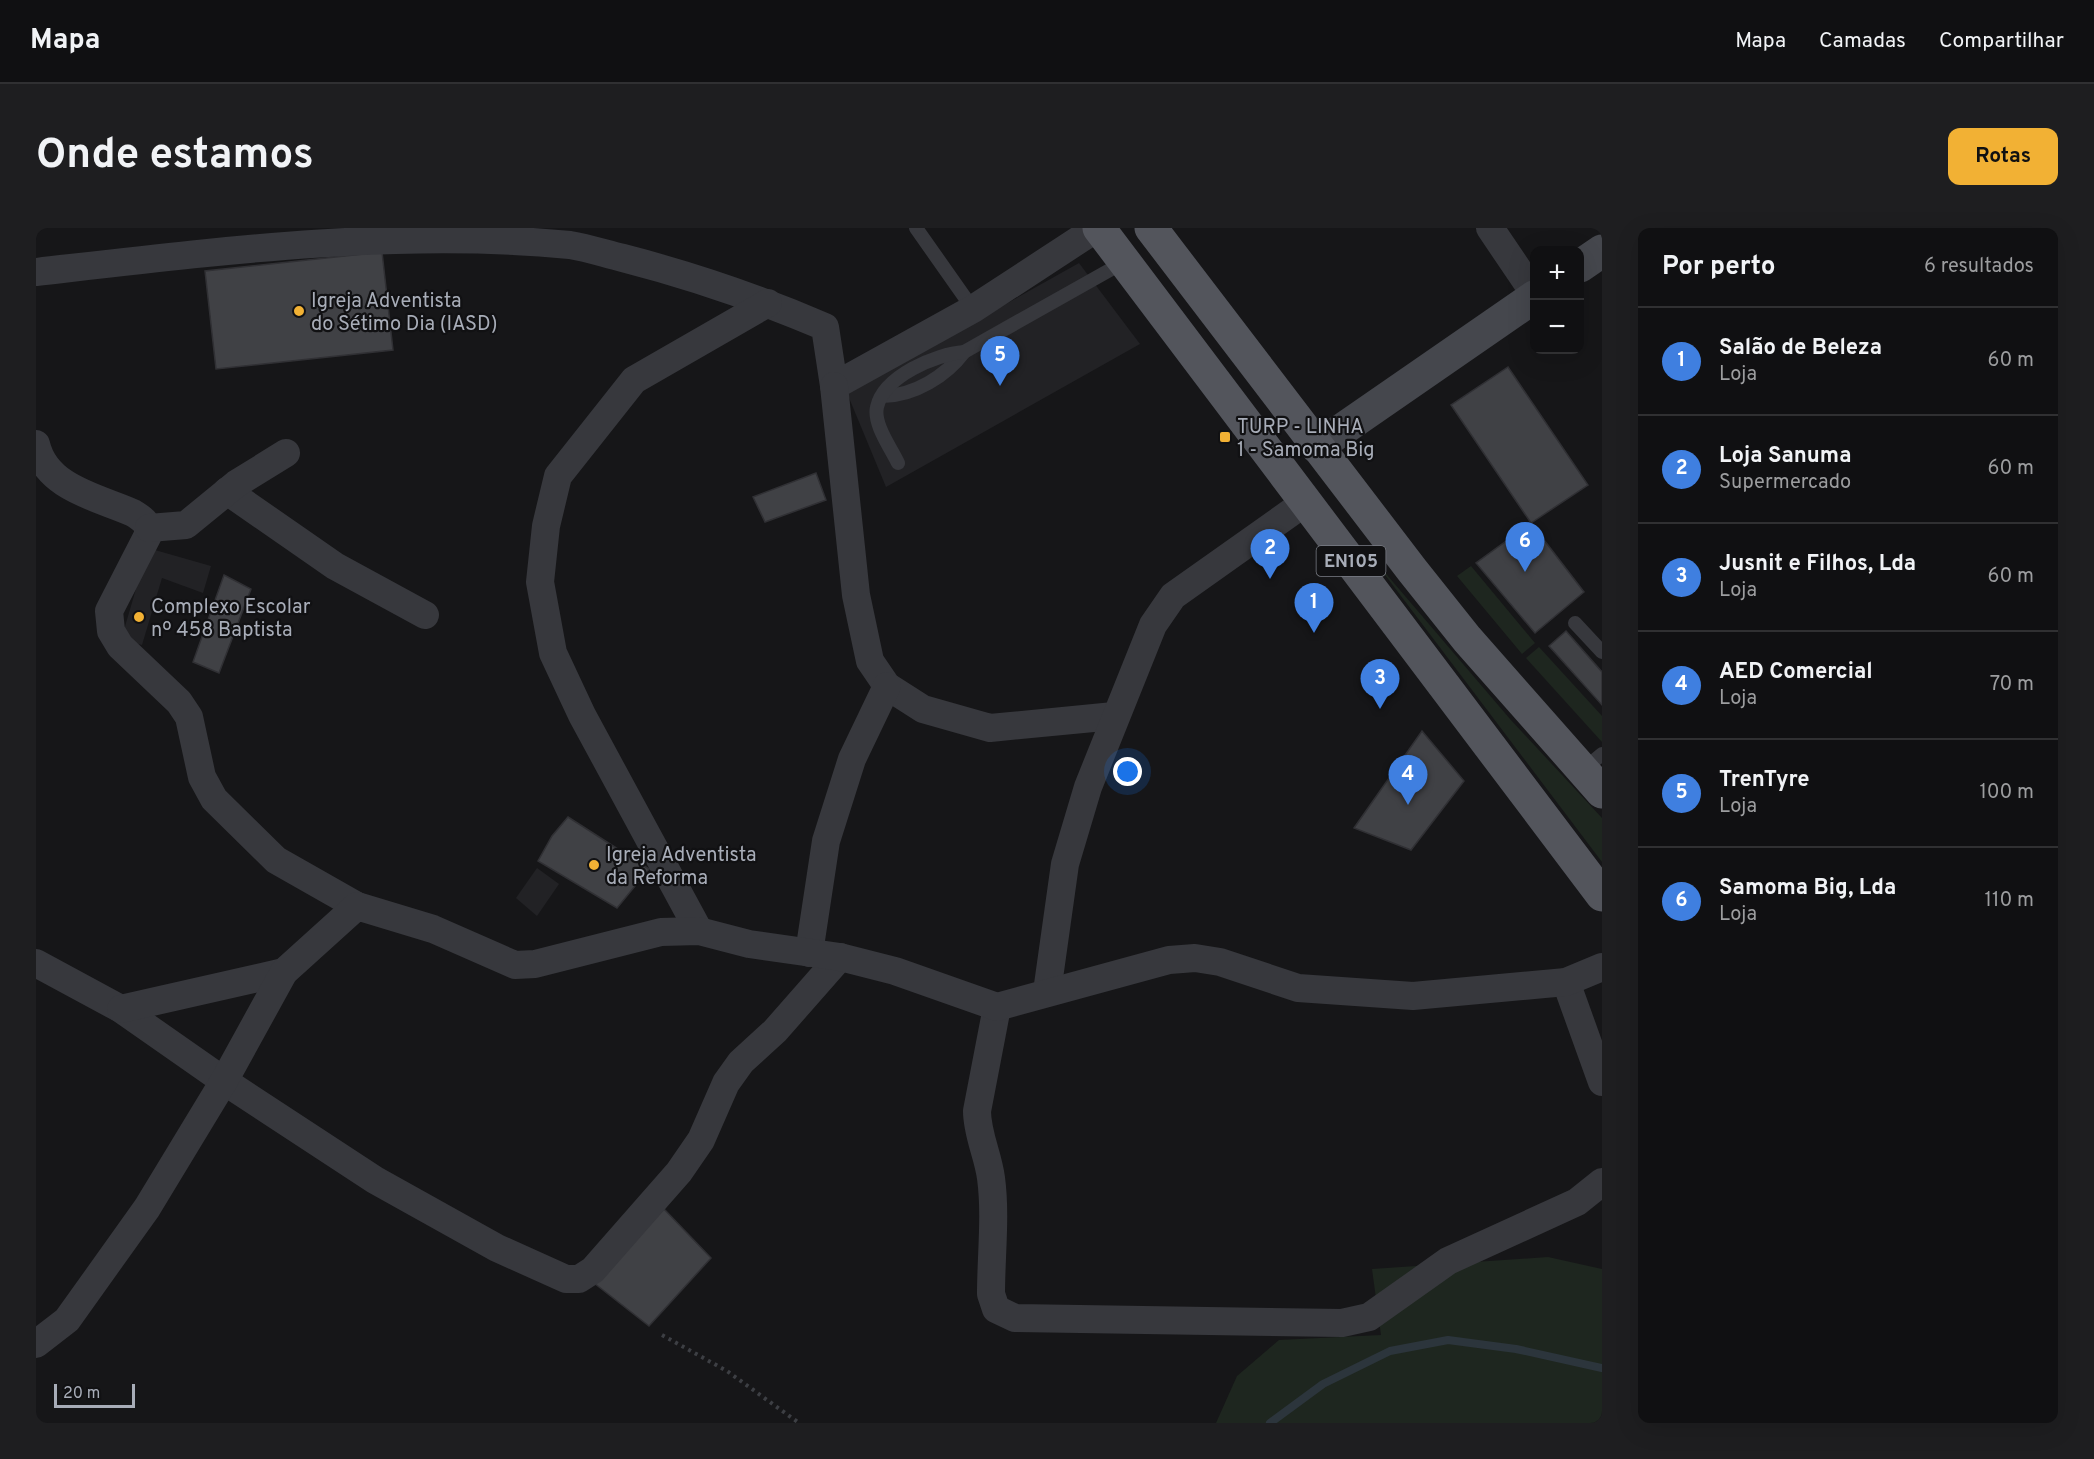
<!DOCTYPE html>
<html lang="pt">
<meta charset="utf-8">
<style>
:root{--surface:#101012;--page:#1e1e20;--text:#f1f3f6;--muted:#9c9d9f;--line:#303032;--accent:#f2b134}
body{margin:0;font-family:Overpass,sans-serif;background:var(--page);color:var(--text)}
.controls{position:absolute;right:18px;top:18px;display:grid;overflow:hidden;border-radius:12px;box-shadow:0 6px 24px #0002}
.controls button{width:54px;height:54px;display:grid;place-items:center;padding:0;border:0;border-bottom:2px solid var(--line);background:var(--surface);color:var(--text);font:30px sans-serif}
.scale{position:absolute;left:18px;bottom:15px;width:81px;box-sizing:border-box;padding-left:6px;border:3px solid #a8adb8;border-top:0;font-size:16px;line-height:21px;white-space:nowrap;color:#a8adb8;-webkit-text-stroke:4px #111113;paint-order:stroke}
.you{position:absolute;left:1092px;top:544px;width:21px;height:21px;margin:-15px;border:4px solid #fff;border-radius:50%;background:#1a73e8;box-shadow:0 0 0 9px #1a73e833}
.badge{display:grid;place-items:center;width:39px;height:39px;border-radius:50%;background:var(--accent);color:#fff;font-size:20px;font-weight:700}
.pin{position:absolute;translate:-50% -50px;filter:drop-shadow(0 2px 3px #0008)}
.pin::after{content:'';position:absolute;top:32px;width:21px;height:18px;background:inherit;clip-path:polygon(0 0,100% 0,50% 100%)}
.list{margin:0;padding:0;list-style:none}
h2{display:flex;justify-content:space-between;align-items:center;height:78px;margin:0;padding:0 24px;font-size:26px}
h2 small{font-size:20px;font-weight:400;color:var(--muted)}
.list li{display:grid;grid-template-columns:39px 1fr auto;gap:18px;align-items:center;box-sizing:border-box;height:108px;padding:0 24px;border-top:2px solid var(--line)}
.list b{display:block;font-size:22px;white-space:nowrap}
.list p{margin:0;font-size:20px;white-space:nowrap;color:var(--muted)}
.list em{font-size:20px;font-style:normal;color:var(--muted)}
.map{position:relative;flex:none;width:1566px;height:1195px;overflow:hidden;border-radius:12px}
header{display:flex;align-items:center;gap:36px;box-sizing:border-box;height:84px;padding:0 30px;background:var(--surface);border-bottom:2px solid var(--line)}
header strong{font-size:28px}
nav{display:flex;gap:33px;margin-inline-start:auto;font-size:21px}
.intro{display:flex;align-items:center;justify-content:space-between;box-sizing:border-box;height:144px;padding:0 36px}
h1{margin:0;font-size:42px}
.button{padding:15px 27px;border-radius:12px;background:var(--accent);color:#111;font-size:21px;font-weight:700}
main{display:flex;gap:36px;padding:0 36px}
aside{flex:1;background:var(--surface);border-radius:12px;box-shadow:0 6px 24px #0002}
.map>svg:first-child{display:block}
</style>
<header>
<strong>Mapa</strong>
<nav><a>Mapa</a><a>Camadas</a><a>Compartilhar</a></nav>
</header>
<div class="intro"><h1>Onde estamos</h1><a class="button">Rotas</a></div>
<main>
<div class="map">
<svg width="1566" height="1195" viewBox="0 0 1566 1195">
<rect width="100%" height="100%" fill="#161618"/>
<!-- built -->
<g fill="#222225">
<polygon points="1043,35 1104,116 850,259 811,165"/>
<polygon points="112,320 175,338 167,365 126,350 106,417 85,412"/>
<polygon points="501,640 523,656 501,688 480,670"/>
</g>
<!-- green -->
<g fill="#1e261f">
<polygon points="1334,327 1474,491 1566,590 1566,634"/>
<polygon points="1435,338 1499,415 1486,426 1421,348"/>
<polygon points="1503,419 1566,488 1566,514 1490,430"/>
<polygon points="1512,1029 1566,1041 1566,1195 1180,1195 1201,1148 1243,1112 1345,1107 1336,1041"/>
</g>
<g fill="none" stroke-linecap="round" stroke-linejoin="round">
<!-- stream -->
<polyline stroke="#2c353c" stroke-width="8" points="1234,1195 1287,1156 1354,1123 1412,1112 1480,1121 1566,1140"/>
</g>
<!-- building -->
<g fill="#404145" stroke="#303034" stroke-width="1.5">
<polygon points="346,24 357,122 180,141 169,43"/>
<polygon points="1472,139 1552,257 1495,295 1415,177"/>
<polygon points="780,245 790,272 729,294 717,269"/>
<polygon points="1495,295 1548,364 1499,405 1440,335"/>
<polygon points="188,347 215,361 183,445 157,434"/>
<polygon points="1530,403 1566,444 1566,477 1513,418"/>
<polygon points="1386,503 1428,553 1375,622 1318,600"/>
<polygon points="532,589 613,641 581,680 502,633 516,608"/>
<polygon points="628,981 675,1030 613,1098 558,1055"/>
</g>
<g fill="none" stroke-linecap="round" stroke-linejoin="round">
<!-- path -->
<polyline stroke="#3d3f44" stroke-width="4" stroke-dasharray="3 4.5" stroke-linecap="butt" points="626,1107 691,1143 763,1195"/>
<!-- lane -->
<g stroke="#37383d" stroke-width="14">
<polyline points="880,0 937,81"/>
<path d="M847,168C878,168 910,148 928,124"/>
<path d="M862,235C855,220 837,196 841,179C848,148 900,126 928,124L1088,34"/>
<polyline points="1539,395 1566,424"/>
<polyline points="1547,542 1566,526"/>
</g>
<!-- street -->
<g stroke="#37383d" stroke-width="28">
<polyline points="1454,0 1498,65"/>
<path d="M0,44C174,24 360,0 534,17C552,20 570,26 587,30C657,48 724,71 789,99L798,158L937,81L1061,0"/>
<polyline points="798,158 820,367 834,433 851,458 887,481 954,500 1078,488"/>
<path d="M0,216C10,260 61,269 97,285C107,291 113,295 112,307L73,383L75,403L84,418L143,474L153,489L166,549L178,571L240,632L321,678"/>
<polyline points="191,263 299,338 389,387"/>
<polyline points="113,300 150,297 200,256 250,225"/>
<polyline points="663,703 546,487 517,425 504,354 510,298 522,248 598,152 732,75"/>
<polyline points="773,725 790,613 816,531 851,458"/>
<polyline points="0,735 85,781 188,853 339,952 461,1020 530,1051 543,1051 557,1042 643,944 665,912 690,855 705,834 739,803 804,729"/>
<polyline points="1530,754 1566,854"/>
<polyline points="1011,764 1029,636 1052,559 1117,397 1137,368 1271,273"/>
<path d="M961,779L941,883C941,906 952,927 955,950C960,987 955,1028 955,1066L960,1081L979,1090L1306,1095L1333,1089L1412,1033L1541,974L1566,954"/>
<polyline points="85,781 248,744"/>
<polyline points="0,1116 31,1092 111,980 188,853 248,744 321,678 397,701 479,737 499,736 625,704 663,703 713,716 804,729 859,743 961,779 1133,732 1159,730 1184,734 1262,760 1377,768 1530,754 1566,739"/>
</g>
<!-- secondary -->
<g stroke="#45474d" stroke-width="33">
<polyline points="1544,38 1566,23"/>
<polyline points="1281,219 1498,69"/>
</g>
<!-- primary -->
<g stroke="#53555c" stroke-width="33">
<polyline points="1063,0 1566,667"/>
<polyline points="1115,0 1376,342 1431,411 1566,564"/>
</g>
</g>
<!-- markers -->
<g fill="#f2b134" stroke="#111113" stroke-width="2">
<circle cx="263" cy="83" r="6"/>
<rect x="1183" y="203" width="12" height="12" rx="3"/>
<circle cx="103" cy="389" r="6"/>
<circle cx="558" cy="637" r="6"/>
</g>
<g text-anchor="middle" stroke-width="4.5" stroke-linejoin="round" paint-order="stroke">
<!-- shield labels -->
<rect fill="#111113" stroke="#7b7e86" stroke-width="1.5" x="1280.5" y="318" width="69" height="30" rx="4.5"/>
<g font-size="18" font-weight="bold" fill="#a8adb8">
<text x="1315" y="339">EN105</text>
</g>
<!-- poi labels -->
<g font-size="20" fill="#a8adb8" stroke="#111113" text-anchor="start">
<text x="275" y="79">Igreja Adventista<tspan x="275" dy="23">do Sétimo Dia (IASD)</tspan></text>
<text x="1201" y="205">TURP - LINHA<tspan x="1201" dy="23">1 - Samoma Big</tspan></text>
<text x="115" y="385">Complexo Escolar<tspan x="115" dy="23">nº 458 Baptista</tspan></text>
<text x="570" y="633">Igreja Adventista<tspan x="570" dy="23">da Reforma</tspan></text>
</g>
</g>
</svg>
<div class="controls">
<button>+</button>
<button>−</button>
</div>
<div class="scale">20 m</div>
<div class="you"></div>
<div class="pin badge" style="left:1278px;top:405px;background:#3f7fe0">1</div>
<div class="pin badge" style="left:1234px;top:351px;background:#3f7fe0">2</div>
<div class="pin badge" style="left:1344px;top:481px;background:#3f7fe0">3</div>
<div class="pin badge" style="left:1372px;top:577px;background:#3f7fe0">4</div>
<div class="pin badge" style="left:964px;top:158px;background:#3f7fe0">5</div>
<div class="pin badge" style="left:1489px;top:344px;background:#3f7fe0">6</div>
</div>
<aside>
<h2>Por perto<small>6 resultados</small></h2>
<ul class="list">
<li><span class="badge" style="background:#3f7fe0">1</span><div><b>Salão de Beleza</b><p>Loja</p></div><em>60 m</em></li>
<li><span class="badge" style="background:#3f7fe0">2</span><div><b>Loja Sanuma</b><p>Supermercado</p></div><em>60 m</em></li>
<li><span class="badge" style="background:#3f7fe0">3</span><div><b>Jusnit e Filhos, Lda</b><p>Loja</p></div><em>60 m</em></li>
<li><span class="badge" style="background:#3f7fe0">4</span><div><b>AED Comercial</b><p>Loja</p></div><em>70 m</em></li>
<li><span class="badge" style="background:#3f7fe0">5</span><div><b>TrenTyre</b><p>Loja</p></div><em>100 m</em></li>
<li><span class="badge" style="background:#3f7fe0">6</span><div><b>Samoma Big, Lda</b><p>Loja</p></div><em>110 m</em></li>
</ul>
</aside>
</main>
